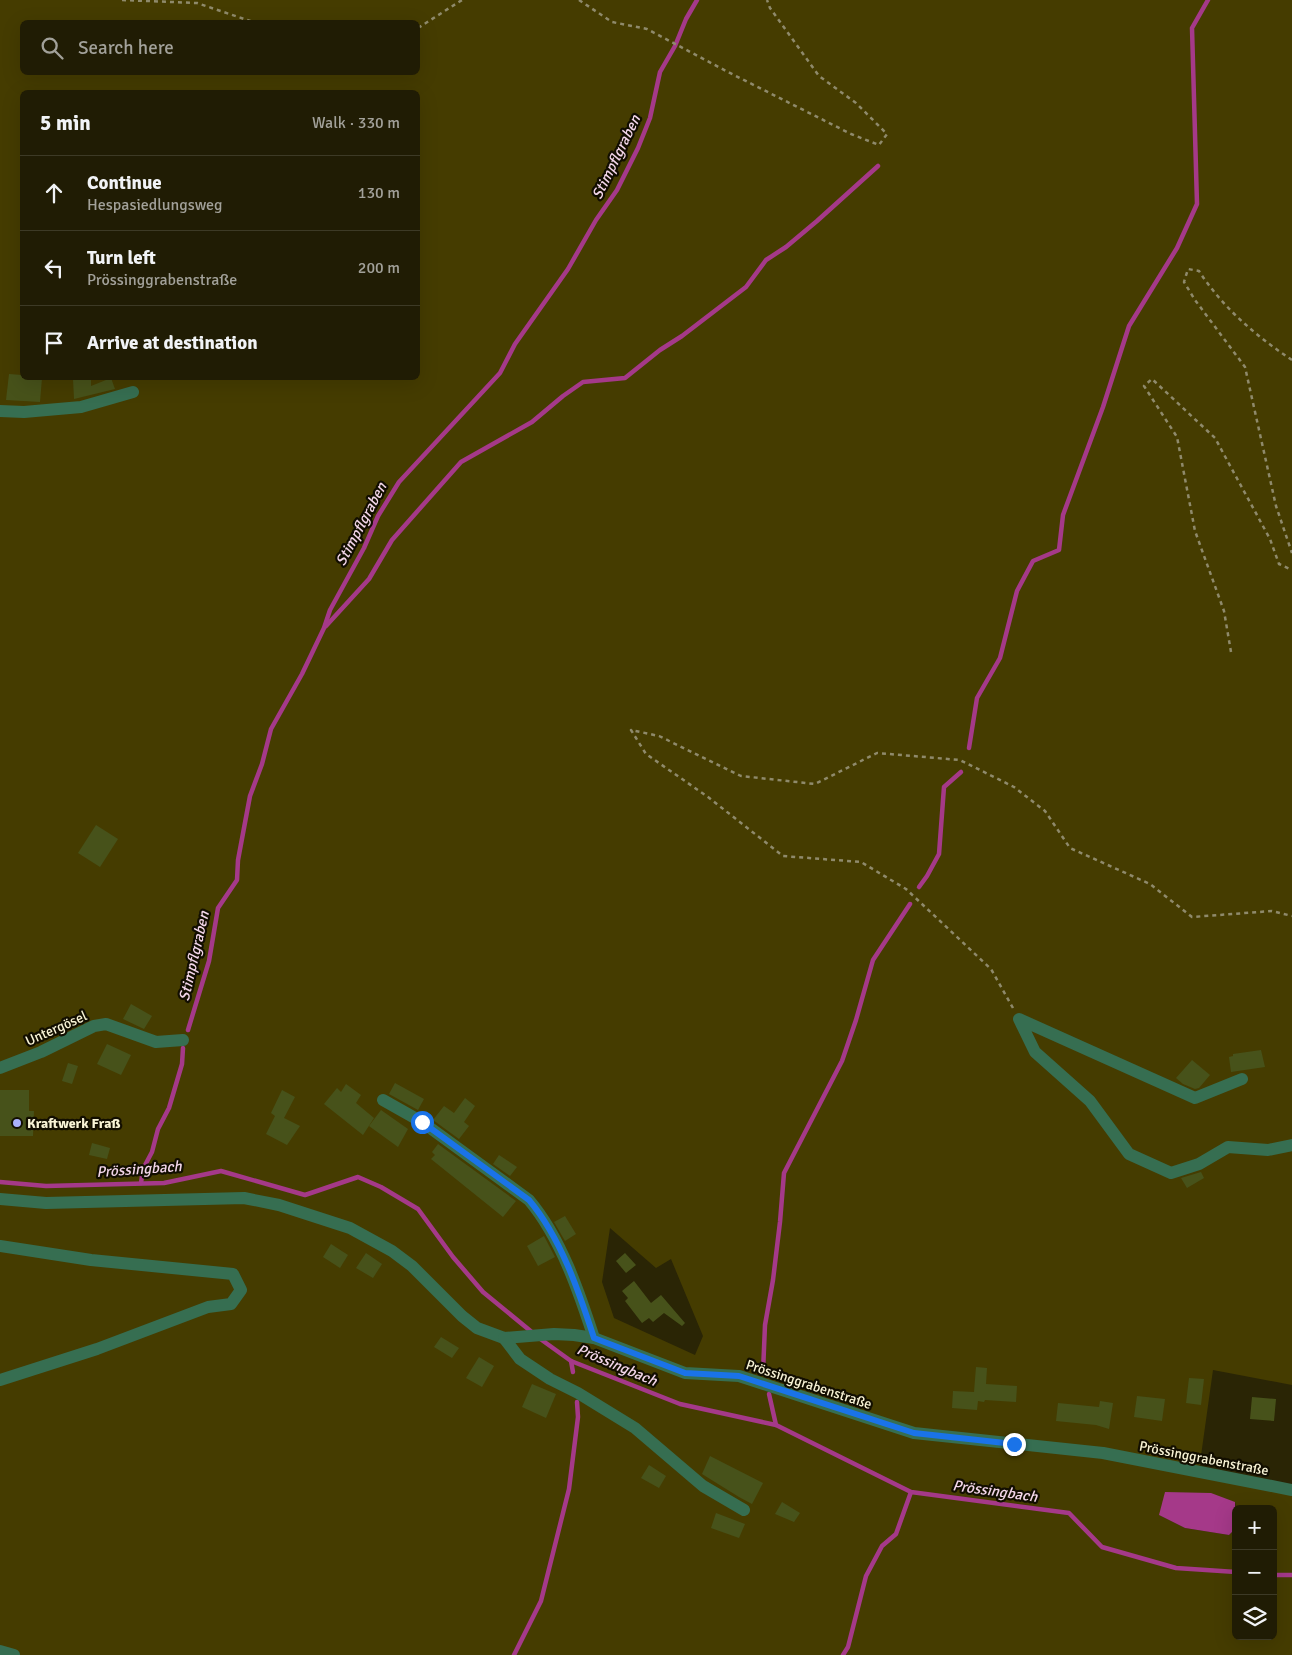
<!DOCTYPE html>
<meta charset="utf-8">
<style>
:root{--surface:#201c04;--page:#2d2913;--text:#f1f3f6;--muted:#a2a19a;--line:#3d3a26}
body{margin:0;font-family:Signika,sans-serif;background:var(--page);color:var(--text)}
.controls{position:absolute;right:15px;bottom:15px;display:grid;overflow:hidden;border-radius:8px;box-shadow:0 5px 20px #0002}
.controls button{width:45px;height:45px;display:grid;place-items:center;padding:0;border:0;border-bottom:1px solid var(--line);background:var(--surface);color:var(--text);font:25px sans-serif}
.stop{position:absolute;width:15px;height:15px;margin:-11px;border:4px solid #1a73e8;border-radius:50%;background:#fff}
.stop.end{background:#1a73e8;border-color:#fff;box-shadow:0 1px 5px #0008}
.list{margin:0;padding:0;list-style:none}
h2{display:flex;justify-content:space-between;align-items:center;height:65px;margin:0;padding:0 20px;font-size:21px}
h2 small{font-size:16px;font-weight:400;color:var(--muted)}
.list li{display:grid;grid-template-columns:32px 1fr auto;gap:15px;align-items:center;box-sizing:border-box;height:75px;padding:0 20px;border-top:1px solid var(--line)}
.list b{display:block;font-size:19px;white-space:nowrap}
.list p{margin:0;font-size:16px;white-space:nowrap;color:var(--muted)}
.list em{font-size:16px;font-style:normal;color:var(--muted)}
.icon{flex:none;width:28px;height:28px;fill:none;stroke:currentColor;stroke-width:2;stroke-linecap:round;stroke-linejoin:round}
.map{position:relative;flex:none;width:1292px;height:1655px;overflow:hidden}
.search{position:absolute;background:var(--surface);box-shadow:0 5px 20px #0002;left:20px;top:20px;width:400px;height:55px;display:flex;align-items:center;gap:12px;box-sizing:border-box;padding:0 18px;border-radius:8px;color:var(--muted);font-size:19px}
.panel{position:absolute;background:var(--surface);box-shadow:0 5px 20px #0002;left:20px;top:90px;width:400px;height:290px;border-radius:8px}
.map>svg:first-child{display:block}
</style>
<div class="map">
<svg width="1292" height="1655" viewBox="0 0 1292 1655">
<rect width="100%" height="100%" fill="#2a2505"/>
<!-- green -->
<path fill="#453c00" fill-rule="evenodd" d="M0,0H1292V1385L1213,1370L1198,1477L1292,1495V1655H0ZM22,22H418V72H22ZM22,92H418V378H22ZM610,1228L656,1268L671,1259L703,1336L695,1355L614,1318L602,1282ZM1235,1502L1237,1509H1273V1636H1236V1528L1229,1535L1185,1528L1159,1515Z"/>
<!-- water -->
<polygon fill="#a53989" points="1165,1492 1211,1493 1235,1502 1236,1528 1229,1535 1185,1528 1159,1515"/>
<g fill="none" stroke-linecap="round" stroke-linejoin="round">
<!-- stream -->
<g stroke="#a53989" stroke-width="4.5">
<polyline points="326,626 369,579 392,540 461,462 532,422 563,396 583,382 625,378 660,350 682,336 746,287 766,260 786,247 817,221 878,166"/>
<polyline points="969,748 977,698 1000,658 1017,591 1033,561 1059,550 1063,515 1103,407 1129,326 1177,248 1197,204 1192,28 1208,0"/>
<polyline points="919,887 927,876 939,854 944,787 961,772"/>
<polyline points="188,1030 209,961 218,908 237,880 238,860 250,796 262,764 271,729 302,674 324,628 330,610 364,548 378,516 399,482 500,373 515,344 568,269 596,220 617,190 638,148 650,118 660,72 675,46 686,19 697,0"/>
<polyline points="0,1182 46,1186 164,1183 221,1171 305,1195 358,1177 381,1187 418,1209 453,1257 483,1292 533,1333"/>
<polyline points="141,1183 143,1169 152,1152 158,1129 169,1108 182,1064 183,1048"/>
<polyline points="539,1338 571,1361 680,1404 776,1425 911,1492 1069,1513 1102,1547 1176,1568 1236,1572"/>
<polyline points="571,1361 573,1372"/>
<polyline points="763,1372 765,1325 773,1280 780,1222 784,1173 842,1061 856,1020 873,960 910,904"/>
<polyline points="769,1394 776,1425"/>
<polyline points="1273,1575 1292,1575"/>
<polyline points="514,1655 541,1601 569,1489 578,1417 577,1402"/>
<polyline points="843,1655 848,1647 866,1576 882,1546 896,1534 911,1492"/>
</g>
</g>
<!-- building -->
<g fill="#47521a">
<polygon points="9,374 22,375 22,378 42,378 40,402 6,400"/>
<polygon points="91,378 91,386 111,378 115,389 74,399 73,379"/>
<polygon points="96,825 118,839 100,867 78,853"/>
<polygon points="131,1004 152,1016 144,1029 123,1019"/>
<polygon points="107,1044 131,1055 121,1075 97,1064"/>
<polygon points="1261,1050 1265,1067 1231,1072 1229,1057 1233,1056 1233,1054"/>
<polygon points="1192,1060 1210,1075 1199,1088 1195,1089 1183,1084 1176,1078"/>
<polygon points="68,1063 78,1066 72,1084 62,1081"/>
<polygon points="395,1083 424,1099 418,1110 389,1094"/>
<polygon points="346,1084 361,1095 356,1103 374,1118 363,1135 324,1104 337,1088 341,1092"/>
<polygon points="0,1090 29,1090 29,1111 34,1111 33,1136 0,1136"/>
<polygon points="282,1090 295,1097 284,1118 300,1126 287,1145 266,1134 275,1116 271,1113"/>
<polygon points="465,1098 475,1106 464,1122 469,1126 459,1139 433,1120 444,1106 454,1113"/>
<polygon points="381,1110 408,1129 398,1147 369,1126"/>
<polygon points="92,1143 110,1148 107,1159 89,1155"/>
<polygon points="438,1144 516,1201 503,1217 431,1159 435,1155 432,1152"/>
<polygon points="499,1155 517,1167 510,1176 493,1164"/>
<polygon points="1201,1172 1204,1178 1187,1188 1181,1178"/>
<polygon points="565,1216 576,1234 565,1241 554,1222"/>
<polygon points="544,1236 555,1257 538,1266 527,1246"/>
<polygon points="331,1244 348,1255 340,1268 323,1257"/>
<polygon points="366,1253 382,1264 373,1278 356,1268"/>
<polygon points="625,1253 636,1265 626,1273 616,1261"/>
<polygon points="634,1281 651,1303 661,1295 685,1323 682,1326 664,1313 653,1322 649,1318 642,1323 625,1301 628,1298 622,1291"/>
<polygon points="441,1337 459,1348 452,1358 434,1347"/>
<polygon points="479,1357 494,1366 482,1387 466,1378"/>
<polygon points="976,1367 987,1368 986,1384 1017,1386 1016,1402 985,1400 984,1402 978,1401 977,1410 952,1408 953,1391 974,1392"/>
<polygon points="1189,1378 1204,1379 1201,1405 1186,1403"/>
<polygon points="532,1384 556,1394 546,1418 522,1407"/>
<polygon points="1137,1396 1165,1399 1162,1421 1134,1417"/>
<polygon points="1252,1397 1276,1399 1274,1421 1250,1419"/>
<polygon points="1100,1401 1113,1403 1109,1429 1096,1425 1056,1421 1058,1403 1099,1407"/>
<polygon points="710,1456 763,1483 752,1504 739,1497 702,1474"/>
<polygon points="649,1465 666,1476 659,1488 641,1478"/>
<polygon points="782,1502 800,1513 794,1522 775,1514"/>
<polygon points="716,1513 745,1524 739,1538 711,1528"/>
</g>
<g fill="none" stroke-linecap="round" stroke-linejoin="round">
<!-- path -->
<g stroke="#8f8a6b" stroke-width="2.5" stroke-dasharray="4 4" stroke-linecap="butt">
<polyline points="122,0 197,3 253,22"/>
<polyline points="579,0 612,22 647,29 728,72 851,134 879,145 887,134 856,103 819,76 770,8 767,0"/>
<polyline points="418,28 462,0"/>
<path d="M1292,360C1256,336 1223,308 1199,271L1188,269L1184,282L1195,300L1245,367L1276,506L1292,553"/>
<polyline points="1231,652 1224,611 1195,531 1177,437 1144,386 1152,379 1215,438 1270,539 1279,564 1292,570"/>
<polyline points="1013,1008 991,969 906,889 861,862 783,856 708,797 646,754 631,730 659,736 741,776 815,784 877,753 960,760 1014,787 1045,811 1070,848 1150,884 1192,917 1272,911 1292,916"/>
</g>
<!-- minor -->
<g stroke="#366e51" stroke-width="12">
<polyline points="0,411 24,412 81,407 133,392"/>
<polyline points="0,1068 41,1052 94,1026 106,1024 156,1042 183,1040"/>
<polyline points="1242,1079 1195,1098 1019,1019 1035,1052 1090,1101 1129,1154 1171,1173 1199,1164 1228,1147 1268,1150 1292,1145"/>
<path d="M383,1100L422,1122L529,1200C561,1238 579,1292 594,1338"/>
<polyline points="0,1199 46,1203 244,1198 279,1205 350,1228 392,1251 412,1266 462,1316 477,1328 504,1338 554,1334 574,1335 594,1338 685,1373 739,1376 914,1433 1103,1453 1292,1490"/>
<polyline points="0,1246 91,1260 233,1274 241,1290 231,1304 208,1307 97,1349 0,1380"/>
<polyline points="504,1338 520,1359 550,1379 578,1393 635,1428 703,1486 744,1510"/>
<polyline points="0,1651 14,1655"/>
</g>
</g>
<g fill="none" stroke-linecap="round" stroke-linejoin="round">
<!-- route -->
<path stroke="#1a73e8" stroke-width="6" d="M422,1122L529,1200C561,1238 579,1292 594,1338L685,1373L739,1376L914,1433L1014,1444"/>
</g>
<!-- markers -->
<circle fill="#a9b0fc" stroke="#120e00" stroke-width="2" cx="17" cy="1123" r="5"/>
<g text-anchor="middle" stroke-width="4.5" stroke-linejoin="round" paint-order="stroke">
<!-- street labels -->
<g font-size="14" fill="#f9f4d6" stroke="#120e00">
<text transform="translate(56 1028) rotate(-24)" y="5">Untergösel</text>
<text transform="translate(809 1384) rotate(18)" y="5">Prössinggrabenstraße</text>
<text transform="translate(1204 1458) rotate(11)" y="5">Prössinggrabenstraße</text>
</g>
<!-- poi labels -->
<g font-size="14" font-weight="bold" fill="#f9f4d6" stroke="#120e00" text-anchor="start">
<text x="27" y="1128">Kraftwerk Fraß</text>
</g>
<!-- water labels -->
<g font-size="15" font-style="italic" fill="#f3d6e9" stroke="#120e00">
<text transform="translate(616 157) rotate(-64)" y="5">Stimpflgraben</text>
<text transform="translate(361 524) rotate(-62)" y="5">Stimpflgraben</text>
<text transform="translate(194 956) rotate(-77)" y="5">Stimpflgraben</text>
<text transform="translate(139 1169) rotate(-4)" y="5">Prössingbach</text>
<text transform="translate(617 1365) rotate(23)" y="5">Prössingbach</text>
<text transform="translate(995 1491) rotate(8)" y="5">Prössingbach</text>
</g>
</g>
</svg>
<div class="controls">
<button>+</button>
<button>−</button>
<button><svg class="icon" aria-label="layers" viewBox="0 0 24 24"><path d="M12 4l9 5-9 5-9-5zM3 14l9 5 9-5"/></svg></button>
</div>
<div class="stop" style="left:422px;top:1122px"></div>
<div class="stop end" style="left:1014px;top:1444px"></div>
<div class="search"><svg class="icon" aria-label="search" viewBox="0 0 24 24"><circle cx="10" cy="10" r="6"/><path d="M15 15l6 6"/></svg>Search here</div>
<section class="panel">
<h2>5 min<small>Walk · 330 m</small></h2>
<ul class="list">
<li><svg class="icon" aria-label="ahead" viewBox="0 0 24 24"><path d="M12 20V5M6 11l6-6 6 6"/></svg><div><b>Continue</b><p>Hespasiedlungsweg</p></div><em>130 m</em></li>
<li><svg class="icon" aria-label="left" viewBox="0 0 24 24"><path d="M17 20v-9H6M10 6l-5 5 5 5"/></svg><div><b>Turn left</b><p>Prössinggrabenstraße</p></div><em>200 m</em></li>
<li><svg class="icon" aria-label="arrive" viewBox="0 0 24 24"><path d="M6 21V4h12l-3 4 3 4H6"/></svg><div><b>Arrive at destination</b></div></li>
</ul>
</section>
</div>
